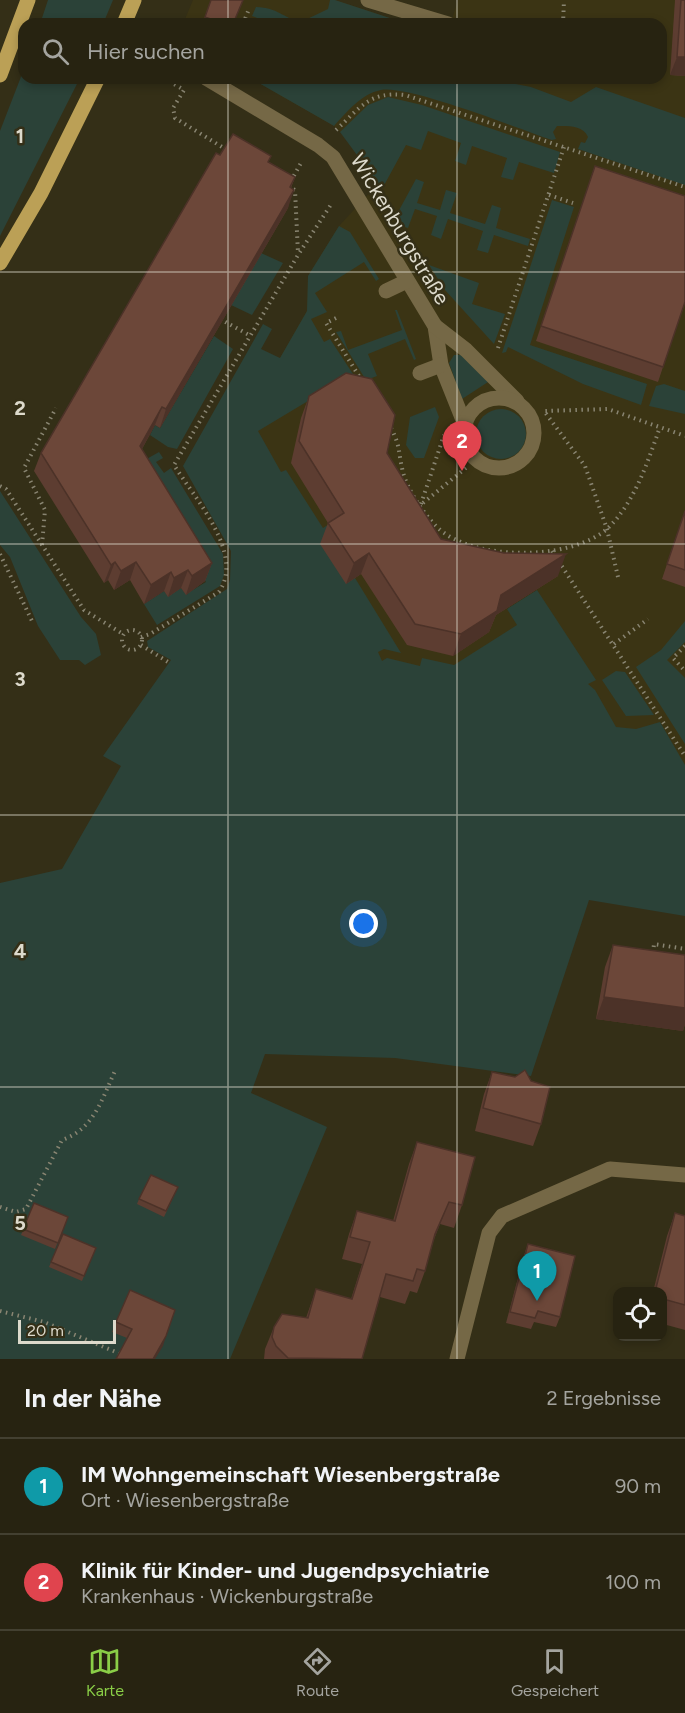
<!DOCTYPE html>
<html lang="de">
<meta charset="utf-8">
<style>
:root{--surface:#272311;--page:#332f1f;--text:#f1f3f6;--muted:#a4a49f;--line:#434031;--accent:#8ace47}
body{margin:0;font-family:Figtree,sans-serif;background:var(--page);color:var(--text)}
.controls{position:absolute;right:18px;bottom:18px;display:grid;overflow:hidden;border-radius:12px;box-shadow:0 3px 9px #0003}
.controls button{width:54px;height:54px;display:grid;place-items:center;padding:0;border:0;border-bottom:2px solid var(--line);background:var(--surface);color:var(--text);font:30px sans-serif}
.scale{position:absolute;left:18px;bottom:15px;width:98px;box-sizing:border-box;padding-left:6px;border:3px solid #dddacc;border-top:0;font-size:16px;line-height:21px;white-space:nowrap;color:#dddacc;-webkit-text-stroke:4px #342f17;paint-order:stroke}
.you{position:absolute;left:364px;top:924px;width:21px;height:21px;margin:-15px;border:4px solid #fff;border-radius:50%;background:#1a73e8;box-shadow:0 0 0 9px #1a73e833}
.badge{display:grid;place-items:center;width:39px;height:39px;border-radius:50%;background:var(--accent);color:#fff;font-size:20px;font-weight:700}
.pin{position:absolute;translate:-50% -50px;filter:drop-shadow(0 2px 3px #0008)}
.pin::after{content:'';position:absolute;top:32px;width:21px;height:18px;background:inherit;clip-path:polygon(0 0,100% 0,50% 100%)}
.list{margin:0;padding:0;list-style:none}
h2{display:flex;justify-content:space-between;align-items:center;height:78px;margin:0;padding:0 24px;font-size:26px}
h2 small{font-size:20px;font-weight:400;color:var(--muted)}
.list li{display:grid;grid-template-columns:39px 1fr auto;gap:18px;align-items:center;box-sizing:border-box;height:96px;padding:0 24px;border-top:2px solid var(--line)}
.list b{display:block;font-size:22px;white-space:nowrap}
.list p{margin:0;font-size:20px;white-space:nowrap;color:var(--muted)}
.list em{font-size:20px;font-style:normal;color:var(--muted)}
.icon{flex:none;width:33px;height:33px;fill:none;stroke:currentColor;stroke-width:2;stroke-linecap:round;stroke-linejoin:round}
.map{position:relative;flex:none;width:685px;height:1359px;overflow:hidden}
.search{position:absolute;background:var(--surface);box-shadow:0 3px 9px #0003;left:18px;right:18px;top:18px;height:66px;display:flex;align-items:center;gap:15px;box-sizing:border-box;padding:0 21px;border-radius:18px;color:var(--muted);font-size:22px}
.sheet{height:270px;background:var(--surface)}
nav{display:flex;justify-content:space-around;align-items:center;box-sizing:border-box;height:84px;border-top:2px solid var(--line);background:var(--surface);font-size:16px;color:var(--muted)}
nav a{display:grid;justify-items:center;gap:3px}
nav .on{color:var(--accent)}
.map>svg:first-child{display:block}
</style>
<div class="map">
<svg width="685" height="1359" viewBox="0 0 685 1359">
<rect width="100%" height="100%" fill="#342f17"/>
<!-- built -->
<g fill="#3b3414">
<polygon points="193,0 335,0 408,24 183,24"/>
<polygon points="458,0 685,0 685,814 435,744 232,442 307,311 308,276 339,226 378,184 348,139 334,126 250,78 661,78 661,24 470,24 452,19"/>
</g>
<!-- green -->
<g fill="#2b4238">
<polygon points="48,0 113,0 103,24 40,24"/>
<path d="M330,0H335L408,24H273L252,16L256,7C279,8 281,17 301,22L328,9Z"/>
<polygon points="24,69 24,78 80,78 0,236 0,131"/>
<path d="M250,78H484L531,87L571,102L596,87L685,118V185L578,149L581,142L585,143L588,137C583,125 568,126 557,126L553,132L556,139L552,140C519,129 409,85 381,90C361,94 347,112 334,126Z"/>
<polygon points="388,97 422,105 560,152 554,173 519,162 513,180 501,177 507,158 472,146 466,165 455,161 461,143 428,131 421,150 406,145 382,189 340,132 368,105"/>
<polygon points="416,179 424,182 417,203 440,210 446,190 457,193 450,213 485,224 492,205 501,208 496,228 530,239 528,246 494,235 488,253 477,250 483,231 448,219 441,239 431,235 437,216 415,209 408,228 405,227 397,214"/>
<polygon points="552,200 574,207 530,345 647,384 641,405 583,384 508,347 506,352 502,353"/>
<polygon points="339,226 350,232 379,279 376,281 364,262 315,293 327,312 311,319 324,342 330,339 353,374 258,431 281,472 286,470 323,528 329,524 355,578 401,653 384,649 378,652 382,661 387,658 420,666 422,658 454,665 517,625 507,609 537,590 596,680 588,684 595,690 616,727 636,729 660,722 685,765 685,916 589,900 531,1076 395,1058 265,1054 251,1093 327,1127 230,1359 0,1359 0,883 62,869 121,766 103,756 171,660 148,647 147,641 227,589 230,580 231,551 183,466 263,324 272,329 261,349 280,358 307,311 308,276"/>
<polygon points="261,253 283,263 252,315 231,305"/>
<polygon points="429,265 479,283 472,304 505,314 494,344 445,290"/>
<polygon points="395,310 397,310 416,359 414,360 405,339 368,354 377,376 366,380 336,332 341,331 348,350 402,330"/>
<polygon points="214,336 233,349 177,449 168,447 150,435 155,425 160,428"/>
<polygon points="454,355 461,355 488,382 462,399 449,363"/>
<polygon points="664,384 685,391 685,414 649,406 656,386"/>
<polygon points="435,407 439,417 424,458 415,458 406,445 410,417"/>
<circle cx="501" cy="434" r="25"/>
<polygon points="159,452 163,458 156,462 164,473 171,468 223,554 224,575 220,586 157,625 144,604 164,591 168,596 181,588 186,594 206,582 129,469"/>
<polygon points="0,491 81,617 96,634 101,655 85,665 79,660 60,660 38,626 10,557 0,545"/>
<polygon points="685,621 685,642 667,660 685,678 685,744 636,667 661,650"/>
<polygon points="616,671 625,672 654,715 626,716 602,680"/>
</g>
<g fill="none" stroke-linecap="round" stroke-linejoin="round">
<!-- path -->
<g stroke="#898572" stroke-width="4" stroke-dasharray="1.5 4.5" stroke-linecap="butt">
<polyline points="243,24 249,9"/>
<polyline points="563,24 564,0"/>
<polyline points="164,78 184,90 173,108 175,118 227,150"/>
<path d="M336,130C360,108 369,91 405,95L685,187"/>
<polyline points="291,181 302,161"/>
<polyline points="288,187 295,190 298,253"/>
<polyline points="549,195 573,203"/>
<polyline points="336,318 326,323 362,381"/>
<polyline points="220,319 251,336"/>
<polyline points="498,348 564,147"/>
<path d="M391,428C401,447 398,453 403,472C407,489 423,513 436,526C471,562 572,561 608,528C635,502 648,461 660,427"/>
<polyline points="0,486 6,489 84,610 123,634"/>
<polyline points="423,503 467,467"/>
<polyline points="421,504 444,435"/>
<polyline points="42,545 45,510 24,468 56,408"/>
<polyline points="552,551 685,756"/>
<polyline points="0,554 32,621"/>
<polyline points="618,577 607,529 585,466 544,411 608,409 685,436"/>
<circle cx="132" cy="640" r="10"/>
<path d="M141,637L150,634L219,592C245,553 195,499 174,465L298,255L332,203"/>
<polyline points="614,644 648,619"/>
<polyline points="141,645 168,662"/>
<polyline points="685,646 673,658 685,671"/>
<polyline points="653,953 654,944 685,949"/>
<path d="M0,1207L16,1212L26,1209L62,1140C94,1129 102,1099 115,1071"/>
<polyline points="0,1311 44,1322 123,1355"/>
</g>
<!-- minor -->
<g stroke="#756846" stroke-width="15">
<polyline points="368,0 448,24"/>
<polyline points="206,78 318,145 333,157 435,326 441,365 465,425"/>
<polyline points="386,291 407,281"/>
<polyline points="435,326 466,350 517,401"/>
<polyline points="420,373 441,365"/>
<circle cx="499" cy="433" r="35"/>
<polyline points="457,1359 489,1233 502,1216 610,1169 685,1175"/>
</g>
<!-- major -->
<g stroke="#bba056" stroke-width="15">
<polyline points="124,24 134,0"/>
<polyline points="0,75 28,0"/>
<polyline points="0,263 41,193 98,78"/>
</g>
</g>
<!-- wall -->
<g fill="#5d3d31">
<polygon points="211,0 233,24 207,24 203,22"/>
<polygon points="675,0 685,0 685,76 670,75"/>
<polygon points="269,162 295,177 291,188 288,208 160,428 155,425 142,449 212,563 205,581 186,595 181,588 168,597 164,591 144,604 130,580 114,590 108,580 104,583 34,471 41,453"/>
<polygon points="590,181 663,367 658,382 536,341"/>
<polygon points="309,396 387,453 441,539 558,576 496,615 489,632 453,656 407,645 361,574 346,584 320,544 328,523 291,463 301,418"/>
<polygon points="685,510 685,587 662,579"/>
<polygon points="613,945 685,955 685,1024 683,1031 596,1019 605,967"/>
<polygon points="492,1072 531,1081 541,1124 533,1146 475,1131 484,1094"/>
<polygon points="417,1142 462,1205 454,1228 440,1224 433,1242 425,1271 417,1293 410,1291 405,1304 380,1297 362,1359 264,1359 265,1349 274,1327 306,1318 316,1289 351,1299 362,1264 342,1259 349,1234 357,1211 393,1221 409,1164"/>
<polygon points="178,1187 164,1217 137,1204 139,1199"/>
<polygon points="34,1203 68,1217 55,1249 21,1235"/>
<polygon points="675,1213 685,1216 685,1330 663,1324 663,1292 653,1292 667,1236"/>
<polygon points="63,1234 96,1248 82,1281 49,1267"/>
<polygon points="528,1244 560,1317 556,1327 534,1322 531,1329 506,1323 524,1255"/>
<polygon points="130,1290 163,1346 127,1338 112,1332"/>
</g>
<!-- shaded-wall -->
<g fill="#4c3228">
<polygon points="677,57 685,57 685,76 670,75"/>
<polygon points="294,190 288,208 160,428 166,409"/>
<polygon points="162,407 155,425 133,465 140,446"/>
<polygon points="369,553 361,574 346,584 354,563"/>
<polygon points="566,554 558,576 496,615 489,632 453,656 461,634 501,595"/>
<polygon points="115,562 108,580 104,583 111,565"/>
<polygon points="136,562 130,580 114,590 121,571"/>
<polygon points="212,563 205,581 186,595 192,576"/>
<polygon points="188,570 181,588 168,597 174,578"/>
<polygon points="171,572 164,591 144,604 151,585"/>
<polygon points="604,997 685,1008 685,1024 683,1031 596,1019"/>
<polygon points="449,1202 440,1224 427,1256 435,1234"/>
<polygon points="166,1336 163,1346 155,1359 153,1359"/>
</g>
<!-- building -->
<g fill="#6c4739" stroke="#4c3228" stroke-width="1.5">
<polygon points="211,0 243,0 233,24 224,24 205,17"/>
<polygon points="681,0 685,0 685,57 677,57"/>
<polygon points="233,134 271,156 268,162 295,177 290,187 294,190 166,409 162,407 140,446 212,563 192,576 188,570 174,578 171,572 151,585 136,562 121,571 115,562 111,565 41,453 216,153 220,155"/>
<polygon points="595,166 685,196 685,302 663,367 541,326"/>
<polygon points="346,373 372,379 395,415 387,453 441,539 504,553 566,554 501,595 497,611 461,634 415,624 369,553 354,563 328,523 344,513 299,441 309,396"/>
<polygon points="685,511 685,570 667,564"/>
<polygon points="613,945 685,955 685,1008 604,997"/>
<polygon points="525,1070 531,1081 550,1087 541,1124 483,1108 492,1072 515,1077"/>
<polygon points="417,1142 475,1157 462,1205 449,1202 435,1234 425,1271 417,1269 413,1281 386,1274 362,1359 288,1358 276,1346 272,1337 274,1327 282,1314 308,1318 316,1289 352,1299 370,1242 350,1237 357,1211 395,1221"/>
<polygon points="151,1175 178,1187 166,1211 139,1199"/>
<polygon points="34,1203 68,1217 58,1243 23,1229"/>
<polygon points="675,1213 685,1216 685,1305 663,1299 663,1292 655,1292"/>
<polygon points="63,1234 96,1248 84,1276 51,1262"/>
<polygon points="528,1244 575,1256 560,1317 538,1311 535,1318 510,1312"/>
<polygon points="130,1290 175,1310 166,1336 153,1359 116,1359 132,1329 116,1322"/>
</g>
<!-- grid -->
<path fill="none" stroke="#dddacc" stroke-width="1.5" stroke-opacity="0.55" d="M228,0V24M457,0V24M228,78V1359M457,78V1359M0,272H685M0,544H685M0,815H685M0,1087H685"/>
<g text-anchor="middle" stroke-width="5" stroke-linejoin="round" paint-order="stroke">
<!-- street labels -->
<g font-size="21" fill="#dddacc" stroke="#342f17">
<text transform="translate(400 229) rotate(59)" y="7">Wickenburgstraße</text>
</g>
</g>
<g font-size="20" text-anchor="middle" font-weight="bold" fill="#dddacc" stroke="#342f17" stroke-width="5" stroke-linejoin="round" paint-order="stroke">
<text x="20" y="143">1</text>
<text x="20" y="415">2</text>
<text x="20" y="686">3</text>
<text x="20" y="958">4</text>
<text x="20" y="1230">5</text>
</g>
</svg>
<div class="controls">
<button><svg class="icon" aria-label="locate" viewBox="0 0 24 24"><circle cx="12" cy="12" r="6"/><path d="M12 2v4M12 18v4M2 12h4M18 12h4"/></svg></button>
</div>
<div class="scale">20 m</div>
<div class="you"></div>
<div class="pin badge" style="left:537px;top:1301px;background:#0f9aa8">1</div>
<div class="pin badge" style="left:462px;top:471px;background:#e0444e">2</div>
<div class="search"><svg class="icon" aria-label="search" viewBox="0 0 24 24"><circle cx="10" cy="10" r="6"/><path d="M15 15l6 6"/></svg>Hier suchen</div>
</div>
<section class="sheet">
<h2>In der Nähe<small>2 Ergebnisse</small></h2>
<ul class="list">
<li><span class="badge" style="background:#0f9aa8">1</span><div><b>IM Wohngemeinschaft Wiesenbergstraße</b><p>Ort · Wiesenbergstraße</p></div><em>90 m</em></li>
<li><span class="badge" style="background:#e0444e">2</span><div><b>Klinik für Kinder- und Jugendpsychiatrie</b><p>Krankenhaus · Wickenburgstraße</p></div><em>100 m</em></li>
</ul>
</section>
<nav>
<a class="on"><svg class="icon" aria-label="map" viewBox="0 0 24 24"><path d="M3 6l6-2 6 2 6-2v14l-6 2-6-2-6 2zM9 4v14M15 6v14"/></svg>Karte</a>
<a><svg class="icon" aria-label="directions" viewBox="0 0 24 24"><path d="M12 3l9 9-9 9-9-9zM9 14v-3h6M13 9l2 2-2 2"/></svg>Route</a>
<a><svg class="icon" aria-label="saved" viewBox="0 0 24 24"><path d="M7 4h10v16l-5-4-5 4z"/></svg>Gespeichert</a>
</nav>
